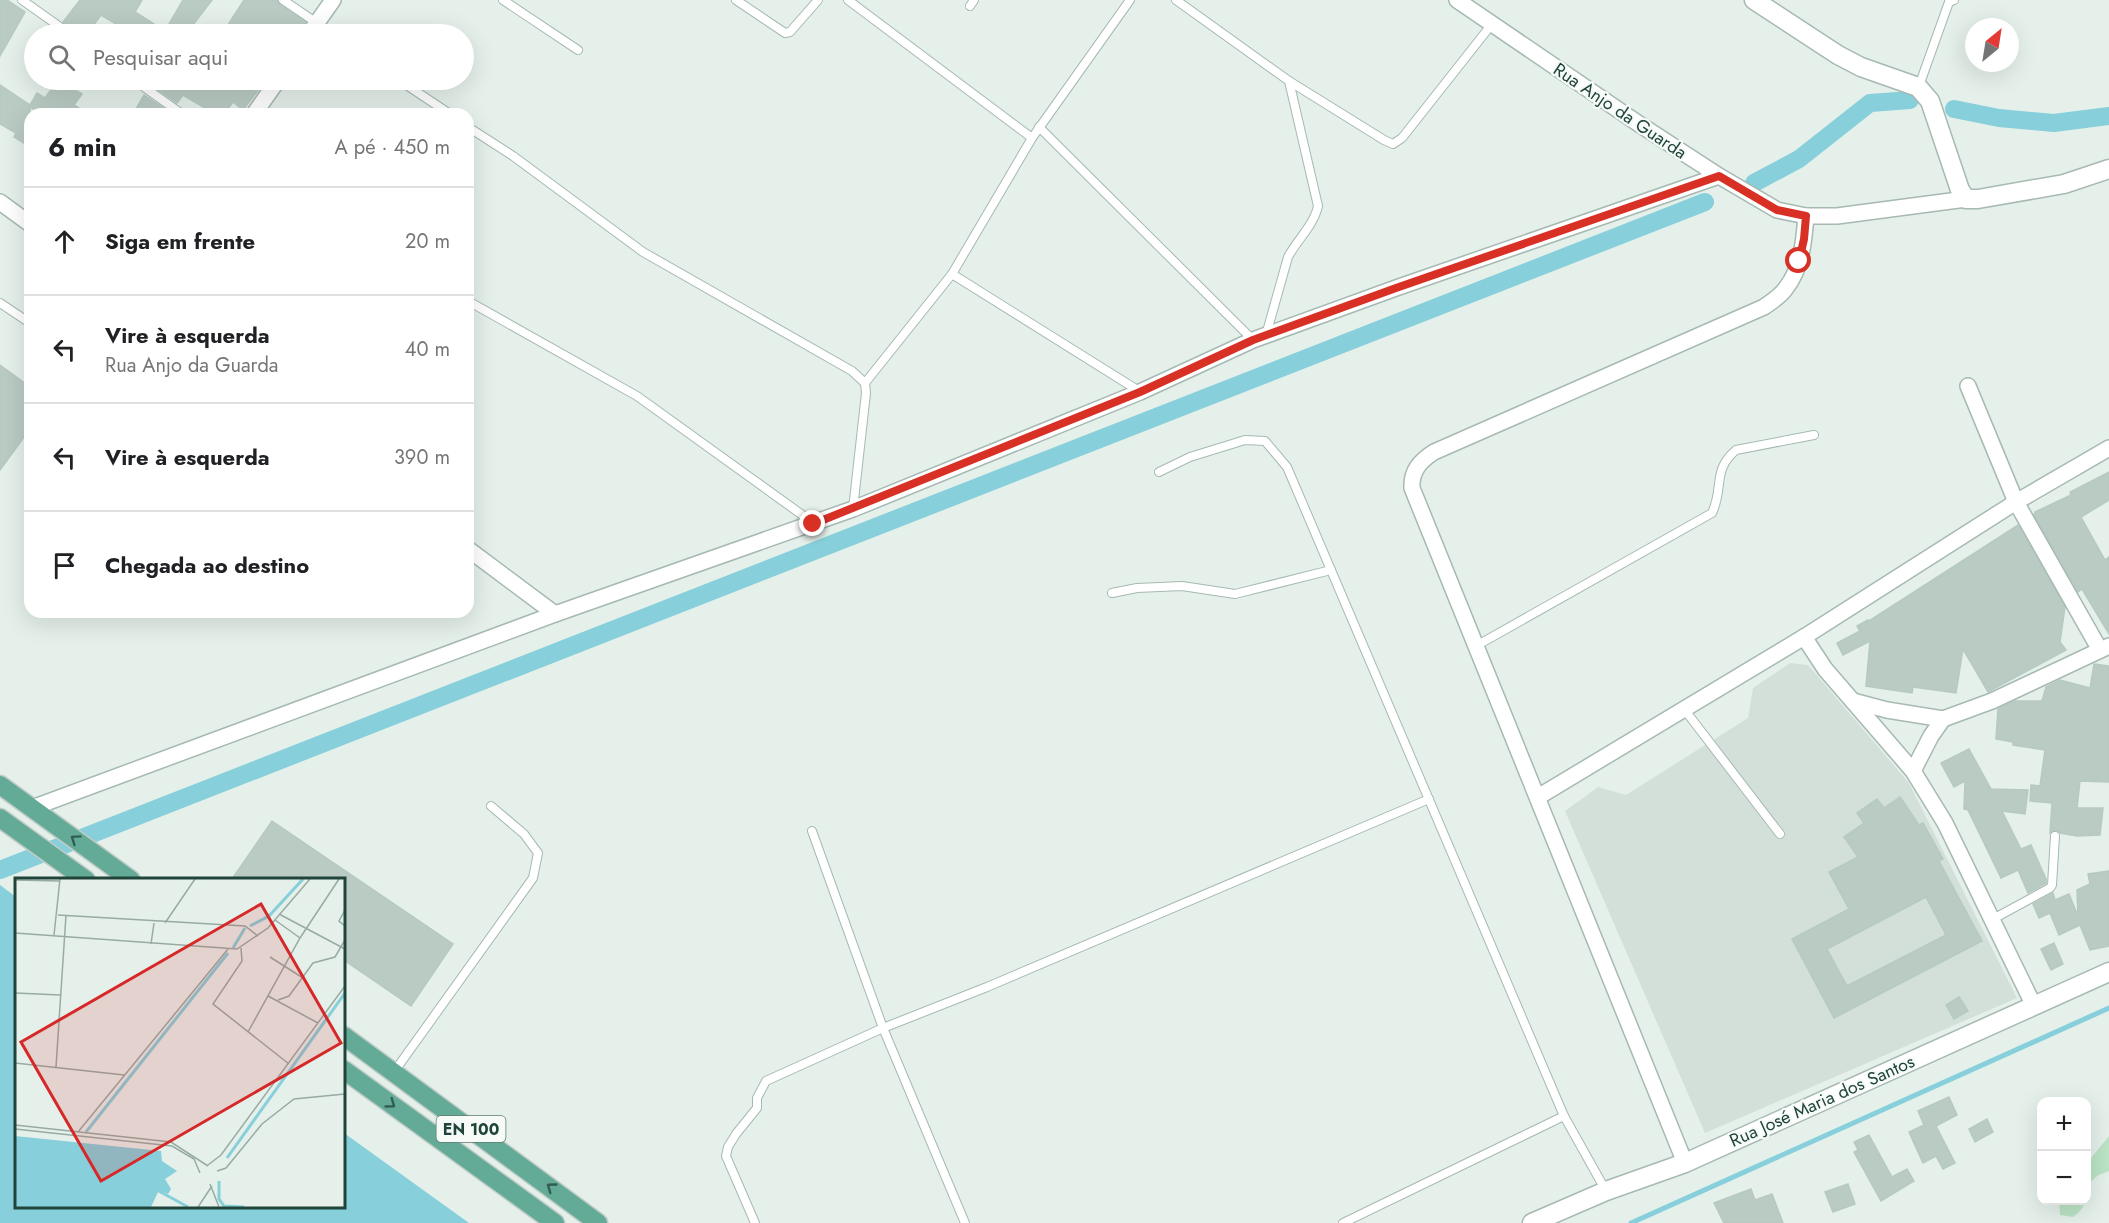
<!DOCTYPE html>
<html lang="pt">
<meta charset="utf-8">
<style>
:root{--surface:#fff;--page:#f2f2f2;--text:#202124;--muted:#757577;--line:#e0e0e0}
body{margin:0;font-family:Jost,sans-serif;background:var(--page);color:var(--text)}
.controls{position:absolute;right:18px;bottom:18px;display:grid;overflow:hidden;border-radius:12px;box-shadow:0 6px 24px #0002}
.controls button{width:54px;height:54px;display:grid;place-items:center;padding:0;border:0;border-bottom:2px solid var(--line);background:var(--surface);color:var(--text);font:30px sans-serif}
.compass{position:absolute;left:1965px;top:18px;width:54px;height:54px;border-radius:50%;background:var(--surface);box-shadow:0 6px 24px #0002;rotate:30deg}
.stop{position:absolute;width:18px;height:18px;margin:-14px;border:4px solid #d93025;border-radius:50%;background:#fff}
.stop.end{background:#d93025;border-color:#fff;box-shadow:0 2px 6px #0008}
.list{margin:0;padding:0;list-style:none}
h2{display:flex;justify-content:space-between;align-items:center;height:78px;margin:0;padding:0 24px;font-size:26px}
h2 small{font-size:20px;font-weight:400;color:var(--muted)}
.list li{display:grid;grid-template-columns:39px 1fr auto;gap:18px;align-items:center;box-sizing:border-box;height:108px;padding:0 24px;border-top:2px solid var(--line)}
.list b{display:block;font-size:22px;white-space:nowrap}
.list p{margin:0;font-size:20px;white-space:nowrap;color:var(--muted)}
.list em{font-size:20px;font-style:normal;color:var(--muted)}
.icon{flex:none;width:33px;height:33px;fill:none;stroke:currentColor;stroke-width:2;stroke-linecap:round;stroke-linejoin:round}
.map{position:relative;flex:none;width:2109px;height:1223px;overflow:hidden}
.search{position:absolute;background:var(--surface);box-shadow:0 6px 24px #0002;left:24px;top:24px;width:450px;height:66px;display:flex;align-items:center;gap:15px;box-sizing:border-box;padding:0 21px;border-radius:33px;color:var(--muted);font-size:22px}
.panel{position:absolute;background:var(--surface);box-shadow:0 6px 24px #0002;left:24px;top:108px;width:450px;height:510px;border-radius:18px}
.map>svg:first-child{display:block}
</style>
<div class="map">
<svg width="2109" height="1223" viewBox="0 0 2109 1223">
<rect width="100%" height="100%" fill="#e5f0ea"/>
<!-- built -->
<polygon fill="#d2e0d9" points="1790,663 1808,665 1909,783 2017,998 1705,1133 1565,811 1598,787 1626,795 1748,718 1753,688"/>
<!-- green -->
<path fill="#bbe3c5" d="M2109,1136V1171C2105,1173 2099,1174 2096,1177C2082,1187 2093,1204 2073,1217L2060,1215L2059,1201L2086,1200L2087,1163Z"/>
<!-- water -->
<polygon fill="#86cfdb" points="0,885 16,897 16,1206 344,1206 344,1133 469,1223 0,1223"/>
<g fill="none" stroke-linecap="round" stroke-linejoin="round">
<!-- stream -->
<polyline stroke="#86cfdb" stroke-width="5" points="1631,1223 2109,1008"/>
<!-- canal -->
<g stroke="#86cfdb" stroke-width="18">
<polyline points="1954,109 1999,118 2054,123 2109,116"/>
<polyline points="1754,183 1799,159 1870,103 1910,100"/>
<polyline points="0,870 1705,202"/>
</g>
</g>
<!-- building -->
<g fill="#b9cbc3" stroke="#b6cac2" stroke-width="1.5" fill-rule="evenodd">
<polygon points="0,0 7,0 25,12 0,56"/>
<polygon points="80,0 142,0 135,12 165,31 183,0 212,0 186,34 133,34 101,15 87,34 76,34 74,30 63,22"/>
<polygon points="244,0 277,0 280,5 305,22 299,34 222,34"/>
<polygon points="58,80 82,94 74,105 88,114 42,114 30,107 30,147 14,137 16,133 0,124 0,85 30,105 37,93 45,98"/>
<polygon points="153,80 195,80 205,86 209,80 266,80 243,110 233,102 224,114 215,114 183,95 177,103 150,84"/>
<polygon points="144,95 171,113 170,114 133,114"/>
<polygon points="0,365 30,387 30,429 0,470"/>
<polygon points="2109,472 2109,500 2081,517 2105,560 2109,557 2109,634 2082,589 2078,592 2034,515 2035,512 2071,495 2070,492"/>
<polygon points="2018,525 2065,607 2060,642 2066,650 1988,692 1963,649 1956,693 1913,687 1912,693 1866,686 1870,641 1843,655 1837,643 1860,631 1857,626 1868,620 1869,621"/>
<polygon points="2094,664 2109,666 2109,782 2080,781 2077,808 2103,808 2100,835 2077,836 2060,833 2055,830 2050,833 2052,803 2030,801 2031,785 2040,786 2045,750 2013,745 2013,742 1996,739 1998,709 2015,701 2042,701 2046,687 2060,680 2090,688"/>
<polygon points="1969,749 1991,789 2028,790 2025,814 2002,811 2021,849 2031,845 2046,879 2046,883 2028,893 2018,870 2001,878 1968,810 1964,809 1965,781 1954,787 1941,763"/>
<path d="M1900,797L1919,825L1923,823L1943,859L1939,861L1982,941L1834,1018L1792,939L1849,909L1829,872L1858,857L1844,837L1864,823L1857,813L1877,799L1884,808ZM1926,897L1946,935L1847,986L1827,949Z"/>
<polygon points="272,821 453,944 411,1006 344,960 344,879 232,879"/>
<polygon points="2109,871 2109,946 2090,950 2080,925 2059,935 2050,913 2039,918 2033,904 2053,893 2055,900 2069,894 2078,916 2077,890 2090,884 2088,874"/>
<polygon points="2054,943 2063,964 2051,970 2041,949"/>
<polygon points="1959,997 1968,1011 1954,1019 1946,1005"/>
<polygon points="1949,1097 1957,1115 1936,1126 1955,1163 1943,1169 1936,1156 1923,1163 1909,1132 1924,1125 1918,1111"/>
<polygon points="1987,1119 1993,1132 1975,1142 1969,1129"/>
<polygon points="1869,1135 1892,1177 1907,1169 1914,1181 1881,1201 1854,1152 1858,1150 1854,1142"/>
<polygon points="1848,1184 1855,1204 1833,1212 1825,1192"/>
<polygon points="1751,1189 1755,1200 1772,1194 1783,1223 1724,1223 1714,1203"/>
</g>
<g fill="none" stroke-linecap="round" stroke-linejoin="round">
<!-- service casing -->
<g stroke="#a6b9b2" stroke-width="10">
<g id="service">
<polyline points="22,0 70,34"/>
<polyline points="283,0 333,34"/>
<polyline points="503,0 578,50"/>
<polyline points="736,0 785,33 790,32 818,0"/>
<polyline points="848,0 1032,138"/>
<path d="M1176,0L1289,81L1318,206C1314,225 1297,240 1288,257L1266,335"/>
<polyline points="970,6 974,0"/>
<polyline points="134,80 182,114"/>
<polyline points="399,80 450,114"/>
<polyline points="1289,81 1384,140 1393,144 1402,138 1492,24"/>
<polyline points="1919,86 1949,2 1954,0"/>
<polyline points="468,127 513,156 643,252 852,371 865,383 866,393 853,509"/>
<polyline points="1039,127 1253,340"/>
<polyline points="952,274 1139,391"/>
<polyline points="468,301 637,396 812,522"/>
<polyline points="0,303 30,323"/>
<polyline points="865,383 952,274 1032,138 1130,0"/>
<polyline points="1159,472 1190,457 1245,440 1265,441 1287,467 1564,1116 1606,1191"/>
<polyline points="1112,593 1137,588 1182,586 1235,594 1331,570"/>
<path d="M1476,646L1712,513C1724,488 1712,470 1736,450L1814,435"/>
<polyline points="1684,709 1780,834"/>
<polyline points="812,831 883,1028 965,1223"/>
<polyline points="1993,919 2050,888 2052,885 2055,836"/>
<polyline points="394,1072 533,878 538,853 524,834 491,806"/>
<polyline points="755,1223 726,1156 728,1147 736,1134 757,1108 757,1098 766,1081 883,1028 987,987 1429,799"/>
<polyline points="1343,1223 1564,1116"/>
</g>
</g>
<!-- minor casing -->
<g stroke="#a6b9b2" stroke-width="18">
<g id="minor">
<polyline points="1457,0 1639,124 1719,176 1777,210 1806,216 1837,216 1966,199"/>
<polyline points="309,34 333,0"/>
<polyline points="254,114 278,80"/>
<polyline points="0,202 30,224"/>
<polyline points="1968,386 2016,502 2100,650"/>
<polyline points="468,549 555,614"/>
<polyline points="1804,637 1825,669 1913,771 1945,823 2034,1006"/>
<polyline points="1853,701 1887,710 1943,719 1992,701 2109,646"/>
<polyline points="1913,771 1931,736 1943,719"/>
<polyline points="1538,797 1804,637 2016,502 2109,448"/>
<polyline points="32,808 555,614 853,509 1140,392 1253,340 1396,288 1719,176"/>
<path d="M1685,1163L1412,488C1411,471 1420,461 1434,452L1764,307C1771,302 1781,296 1786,288C1802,268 1804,240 1806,216"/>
</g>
</g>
<!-- tertiary casing -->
<g stroke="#a6b9b2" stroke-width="21">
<g id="tertiary">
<polyline points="1754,0 1838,55 1861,67 1918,87 1930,101 1960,190 1966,199 1978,199 2064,184 2109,169"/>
<polyline points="1532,1223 1606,1191 1685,1163 2109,972"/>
</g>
</g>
<!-- primary casing -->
<g stroke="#c1cbc8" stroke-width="21">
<g id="primary">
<polyline points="0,785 131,880"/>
<polyline points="0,818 86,880"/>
<polyline points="344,1036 598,1223"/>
<polyline points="344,1070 555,1223"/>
</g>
</g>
<!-- service -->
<use href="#service" stroke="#fff" stroke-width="8"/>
<!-- minor -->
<use href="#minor" stroke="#fff" stroke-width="15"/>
<!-- tertiary -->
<use href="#tertiary" stroke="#fff" stroke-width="18"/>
<!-- primary -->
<use href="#primary" stroke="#63ab97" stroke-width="18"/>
</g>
<!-- one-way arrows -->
<defs><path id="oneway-chevron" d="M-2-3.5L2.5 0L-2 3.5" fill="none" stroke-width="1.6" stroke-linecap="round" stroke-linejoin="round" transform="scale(1.5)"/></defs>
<g stroke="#325e51">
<use href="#oneway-chevron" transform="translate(75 839) rotate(-145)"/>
<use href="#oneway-chevron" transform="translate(391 1104) rotate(36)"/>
<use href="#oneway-chevron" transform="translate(551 1187) rotate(-144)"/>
</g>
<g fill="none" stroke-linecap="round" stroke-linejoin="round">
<!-- route -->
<polyline stroke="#d93025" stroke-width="8" points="813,524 1140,392 1253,340 1396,288 1719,176 1777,210 1806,216 1804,239 1799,261"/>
</g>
<g text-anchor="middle" stroke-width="4.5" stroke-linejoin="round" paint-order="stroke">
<!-- shield labels -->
<rect fill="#f6fbf8" stroke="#617b73" stroke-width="1.5" x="436.5" y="1116" width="69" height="26" rx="4.5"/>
<g font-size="16" font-weight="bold" fill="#21443a">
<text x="471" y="1135">EN 100</text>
</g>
<!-- street labels -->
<g font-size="18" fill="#21443a" stroke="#f6fbf8">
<text transform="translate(1620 111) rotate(34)" y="6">Rua Anjo da Guarda</text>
<text transform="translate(1822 1101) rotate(-24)" y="6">Rua José Maria dos Santos</text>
</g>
</g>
<!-- overview -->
<g transform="translate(15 878)">
<rect width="330" height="330" fill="#e5f0ea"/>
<path d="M0,258L146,273L147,283L162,293L150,301L156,311L153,316L144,312L136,329H0Z" fill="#86cfdb"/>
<path fill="none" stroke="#86cfdb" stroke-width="3" d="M235,48L254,38L288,1M218,70L230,50M71,254L213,75M212,280L330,115M204,303V321L209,328L229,329M142,312L173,329"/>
<path fill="none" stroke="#97aba4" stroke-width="1.5" d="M0,2L45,3M330,32L324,43L330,48M0,35V55M264,36L330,71M43,37L230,48L243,58M260,42L285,60M150,45L180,1M0,55L222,71L253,50L295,1M39,57L45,1M136,66L139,45M226,70L227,83L198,126L274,186M255,79L288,100M0,115L45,117M253,118L303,145M263,122L274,118L298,85L320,79L330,62M233,154L285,60L324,1M0,185L109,197M41,189L51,37M0,247L156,264L193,288M0,251L157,268L179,281L185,295M63,254L213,71M193,287L206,277L330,108M202,293L211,290L247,246L279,221L330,216M195,306L204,329M183,329L197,308"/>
<path fill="#d62828" fill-opacity="0.15" stroke="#d62828" stroke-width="3" d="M246,26L326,165L86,303L6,164Z"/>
<rect width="330" height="330" fill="none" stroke="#21443a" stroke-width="3"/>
</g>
</svg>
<div class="controls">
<button>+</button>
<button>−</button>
</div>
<svg class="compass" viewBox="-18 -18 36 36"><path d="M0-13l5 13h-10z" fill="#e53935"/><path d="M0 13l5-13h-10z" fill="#757577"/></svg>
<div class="stop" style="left:1799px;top:261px"></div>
<div class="stop end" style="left:813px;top:524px"></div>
<div class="search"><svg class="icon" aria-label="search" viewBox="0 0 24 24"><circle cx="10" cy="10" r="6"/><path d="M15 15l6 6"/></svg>Pesquisar aqui</div>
<section class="panel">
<h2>6 min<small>A pé · 450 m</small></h2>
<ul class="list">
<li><svg class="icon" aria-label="ahead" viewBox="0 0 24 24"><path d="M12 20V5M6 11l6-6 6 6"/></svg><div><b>Siga em frente</b></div><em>20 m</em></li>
<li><svg class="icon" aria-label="left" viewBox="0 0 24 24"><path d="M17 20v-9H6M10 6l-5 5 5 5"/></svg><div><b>Vire à esquerda</b><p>Rua Anjo da Guarda</p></div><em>40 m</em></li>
<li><svg class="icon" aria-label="left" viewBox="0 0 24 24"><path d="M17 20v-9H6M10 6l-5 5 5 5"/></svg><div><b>Vire à esquerda</b></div><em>390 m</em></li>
<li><svg class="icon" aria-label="arrive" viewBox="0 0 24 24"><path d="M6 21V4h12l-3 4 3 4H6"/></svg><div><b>Chegada ao destino</b></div></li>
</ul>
</section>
</div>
